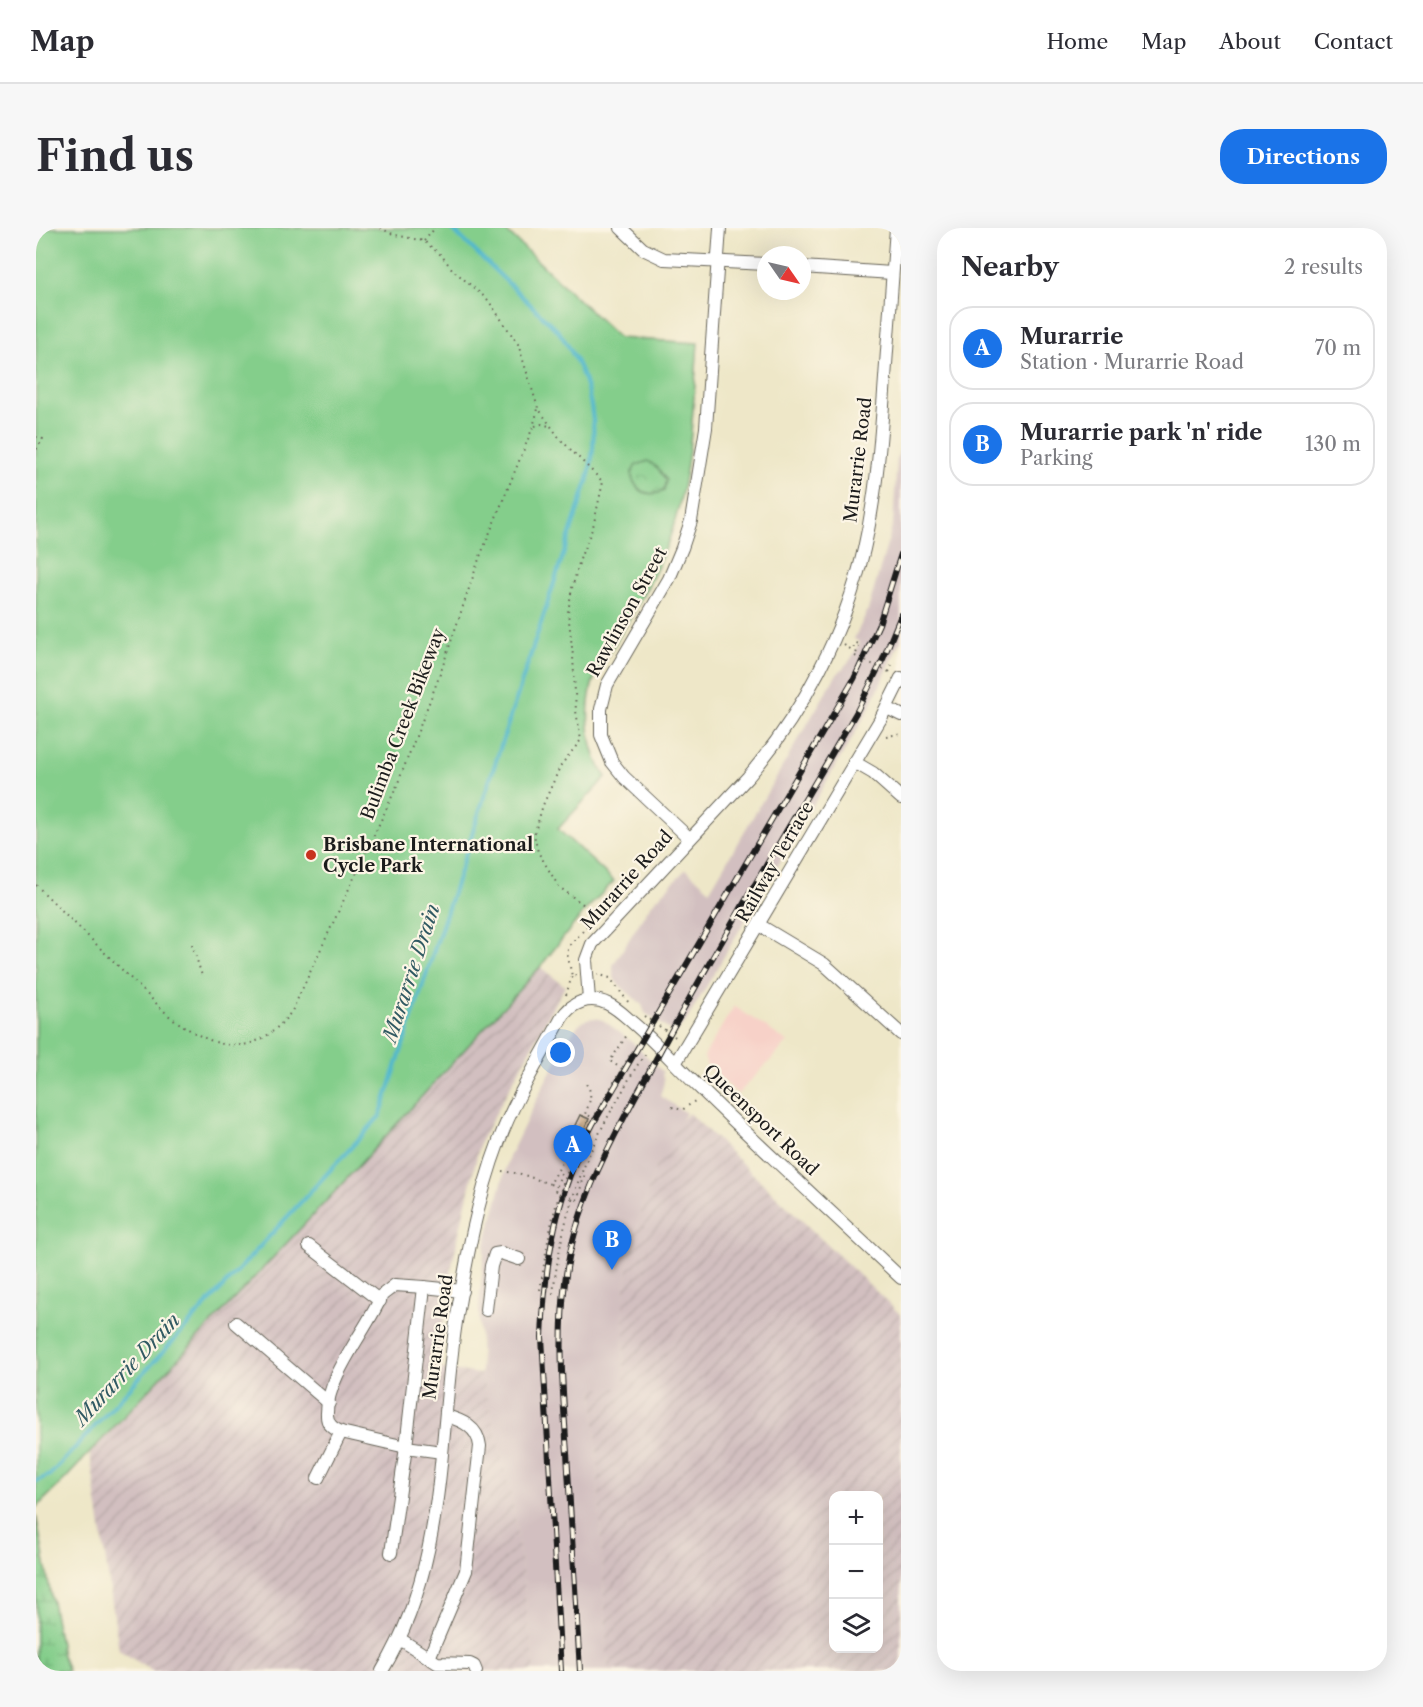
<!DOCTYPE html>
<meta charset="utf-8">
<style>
:root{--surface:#fff;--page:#f7f7f7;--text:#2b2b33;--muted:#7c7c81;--line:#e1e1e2;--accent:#1a73e8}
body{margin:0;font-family:"Libre Caslon Text",serif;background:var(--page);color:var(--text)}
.controls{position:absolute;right:18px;bottom:18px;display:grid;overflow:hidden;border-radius:12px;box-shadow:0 6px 24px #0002}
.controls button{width:54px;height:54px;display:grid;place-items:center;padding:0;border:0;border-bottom:2px solid var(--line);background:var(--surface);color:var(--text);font:30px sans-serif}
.compass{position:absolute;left:721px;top:18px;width:54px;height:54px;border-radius:50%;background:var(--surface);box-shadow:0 6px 24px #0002;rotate:124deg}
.you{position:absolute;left:525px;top:825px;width:21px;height:21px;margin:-15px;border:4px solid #fff;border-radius:50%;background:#1a73e8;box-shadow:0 0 0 9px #1a73e833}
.badge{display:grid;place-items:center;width:39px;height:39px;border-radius:50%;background:var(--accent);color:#fff;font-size:20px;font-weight:700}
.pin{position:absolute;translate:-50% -50px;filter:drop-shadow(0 2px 3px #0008)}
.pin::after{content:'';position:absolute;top:32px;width:21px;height:18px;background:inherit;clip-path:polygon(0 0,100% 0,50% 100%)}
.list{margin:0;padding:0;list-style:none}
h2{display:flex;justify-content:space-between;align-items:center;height:78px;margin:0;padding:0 24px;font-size:26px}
h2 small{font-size:20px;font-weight:400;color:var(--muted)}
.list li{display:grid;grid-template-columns:39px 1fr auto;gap:18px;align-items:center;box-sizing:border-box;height:84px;margin:0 12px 12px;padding:0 12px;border:2px solid var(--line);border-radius:24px}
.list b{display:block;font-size:22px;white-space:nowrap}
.list p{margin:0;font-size:20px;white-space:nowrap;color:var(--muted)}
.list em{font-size:20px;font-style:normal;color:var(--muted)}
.icon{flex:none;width:33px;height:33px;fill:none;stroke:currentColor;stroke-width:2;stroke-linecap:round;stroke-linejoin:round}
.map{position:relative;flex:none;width:865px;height:1443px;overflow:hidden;border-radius:24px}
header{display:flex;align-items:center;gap:36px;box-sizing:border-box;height:84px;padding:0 30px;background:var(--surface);border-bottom:2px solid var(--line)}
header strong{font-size:28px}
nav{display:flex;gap:33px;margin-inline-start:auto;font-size:21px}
.intro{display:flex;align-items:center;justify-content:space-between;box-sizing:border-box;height:144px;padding:0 36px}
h1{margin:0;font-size:42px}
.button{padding:15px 27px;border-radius:24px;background:var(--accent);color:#fff;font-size:21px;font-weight:700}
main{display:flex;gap:36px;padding:0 36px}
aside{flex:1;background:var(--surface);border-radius:24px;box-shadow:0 6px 24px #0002}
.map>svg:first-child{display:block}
</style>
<header>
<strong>Map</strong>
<nav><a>Home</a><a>Map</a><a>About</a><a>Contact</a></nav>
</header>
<div class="intro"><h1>Find us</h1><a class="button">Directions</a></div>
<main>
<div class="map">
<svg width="865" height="1443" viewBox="0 0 865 1443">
<defs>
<pattern id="industrial-furrows" width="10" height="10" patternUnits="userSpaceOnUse" patternTransform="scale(1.5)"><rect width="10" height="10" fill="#d2bfc0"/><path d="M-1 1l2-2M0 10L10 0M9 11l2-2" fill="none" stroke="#b4a4a4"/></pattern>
<pattern id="wetland-marsh" width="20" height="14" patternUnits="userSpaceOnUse" patternTransform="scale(1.5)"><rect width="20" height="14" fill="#84ce8b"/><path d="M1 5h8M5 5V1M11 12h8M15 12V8" fill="none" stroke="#71b077"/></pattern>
<pattern id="park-crowns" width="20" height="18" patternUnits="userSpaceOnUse" patternTransform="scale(1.5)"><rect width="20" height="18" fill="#84ce8b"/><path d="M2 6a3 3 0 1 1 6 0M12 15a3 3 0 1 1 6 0" fill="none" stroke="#71b077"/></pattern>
<pattern id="building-hatch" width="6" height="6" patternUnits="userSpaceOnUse" patternTransform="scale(1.5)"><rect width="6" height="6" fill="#c39e78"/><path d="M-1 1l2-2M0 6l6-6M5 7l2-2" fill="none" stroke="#9e8062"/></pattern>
</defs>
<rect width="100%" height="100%" fill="#fcf5e5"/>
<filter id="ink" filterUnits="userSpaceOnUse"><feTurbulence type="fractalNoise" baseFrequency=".0167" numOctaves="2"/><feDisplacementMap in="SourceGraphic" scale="12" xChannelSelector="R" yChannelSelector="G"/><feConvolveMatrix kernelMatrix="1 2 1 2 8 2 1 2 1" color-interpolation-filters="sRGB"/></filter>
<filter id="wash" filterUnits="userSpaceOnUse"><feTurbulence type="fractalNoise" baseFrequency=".008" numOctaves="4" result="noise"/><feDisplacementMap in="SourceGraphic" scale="24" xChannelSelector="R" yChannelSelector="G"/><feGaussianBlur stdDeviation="1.35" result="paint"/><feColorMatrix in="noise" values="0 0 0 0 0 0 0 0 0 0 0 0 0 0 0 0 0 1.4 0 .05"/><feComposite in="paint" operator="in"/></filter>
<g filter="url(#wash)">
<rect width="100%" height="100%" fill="#eee7c8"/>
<!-- built -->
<polygon fill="#f7d1c8" points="698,778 752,814 702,866 671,838 668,828"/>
<!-- industrial -->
<g fill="url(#industrial-furrows)" fill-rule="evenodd">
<polygon points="504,739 529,758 444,914 417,1032 400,1140 445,1146 477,1273 499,1443 116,1443 83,1422 54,1226 294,969"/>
<path d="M653,885L865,1087V1443H572L557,1160L588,1159L587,1071L596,1015L619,939L642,896ZM798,1268H842V1420H798Z"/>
</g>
<!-- railway -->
<g fill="#d2bfc0">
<polygon points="865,221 865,412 833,481 649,795 639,806 609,785 606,777 581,755 577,748 577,737 614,678 650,641 674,662 799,449 815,431 824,414 818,411 832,382 857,296 861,229"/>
<polygon points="559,790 567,792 595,813 627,844 626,846 628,854 624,868 650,885 619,939 596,1015 587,1071 588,1160 557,1160 572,1443 499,1443 477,1273 445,1146 443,1076 449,1017 473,929 510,852 536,805 543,796 551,791"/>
</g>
<!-- wetland -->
<polygon fill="url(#wetland-marsh)" stroke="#507554" stroke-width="1.5" points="0,1287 26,1427 32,1443 0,1443"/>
<!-- park -->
<path fill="url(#park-crowns)" stroke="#507554" stroke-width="1.5" d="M612,233L622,240L630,252L628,263C611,270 599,263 595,246L600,237Z"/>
<!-- pitch -->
<path fill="#84ce8b" stroke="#507554" stroke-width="1.5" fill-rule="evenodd" d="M0,0H467L583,110L662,115C657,176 656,237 638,296C626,338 602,376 580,414C572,427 559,443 556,457C549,486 552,525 570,549L522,601L578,653L546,686L504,739L294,969L31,1249L0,1280ZM612,233L622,240L630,252L628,263C611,270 599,263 595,246L600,237Z"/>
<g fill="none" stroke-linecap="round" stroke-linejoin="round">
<!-- stream -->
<path stroke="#50b7ce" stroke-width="4" d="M0,1253L14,1247L344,888L552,251C565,198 555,149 523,104L415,0"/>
</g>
<g id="blocks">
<!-- building -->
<polygon fill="url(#building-hatch)" points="544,887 553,891 540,919 531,914"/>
</g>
</g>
<g filter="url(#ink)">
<use href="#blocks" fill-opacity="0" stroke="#666358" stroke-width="1.5"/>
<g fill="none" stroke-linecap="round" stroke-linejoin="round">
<!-- minor casing -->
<g stroke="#666358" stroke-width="14">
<g id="minor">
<polyline points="585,0 607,21 628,31 730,36"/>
<polyline points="766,39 856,45"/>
<polyline points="851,480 865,487"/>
<polyline points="818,534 837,545 865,570"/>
<polyline points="653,610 588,549 576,534 565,507 565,481 571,457 633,351 646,320 655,293 670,200 684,0"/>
<polyline points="723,697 788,736 865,806"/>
<path d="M553,772L550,732L556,716L712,549C767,485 809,403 828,321C841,264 845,207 849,150C853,100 856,50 860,0"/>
<polyline points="640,834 844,492 865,450"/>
<polyline points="273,1018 344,1073"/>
<polyline points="450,1082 455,1038 459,1026 465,1025 483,1031"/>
<polyline points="200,1095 293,1175"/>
<polyline points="406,1224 370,1219 388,1059 426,1063"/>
<polyline points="282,1250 305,1204"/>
<path d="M355,1325L370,1219L305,1204C298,1201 291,1197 291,1188C289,1150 331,1102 346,1067L359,1057L388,1059"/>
<polyline points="364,1411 401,1435 434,1436 438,1438 440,1443"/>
<path d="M393,1430L430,1343L444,1218C442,1199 425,1192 410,1188"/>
<path d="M346,1443C411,1336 402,1213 420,1094C430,1033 441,971 463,913C479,870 504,831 525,791C535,774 554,767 572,776C581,780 589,788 597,795C622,816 642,840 666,862C731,926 799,987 865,1050"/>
</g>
</g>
<!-- path -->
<g stroke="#666358" stroke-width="2" stroke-dasharray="1.5 4.5" stroke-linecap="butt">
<polyline points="344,0 359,7 388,13 405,27 417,42 452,72 482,116 502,180 524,211 567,254 557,299 545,328 536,360 532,384 537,428 540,483 545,512 525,537 507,577 498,607 502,624 523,659 562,687 533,718 531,725 536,748 540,747"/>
<polyline points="388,13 399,0"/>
<polyline points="499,198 506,196 513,198"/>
<polyline points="0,209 7,211 0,222"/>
<polyline points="808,417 816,422 820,415 824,416 819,428"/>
<polyline points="853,444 856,437"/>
<polyline points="850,508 865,506"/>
<path d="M0,657L132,787C178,822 217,834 256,783L360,560L403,449L443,331L497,199L502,181"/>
<polyline points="156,716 166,748"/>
<polyline points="561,746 574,750 593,775"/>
<polyline points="530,767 536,748"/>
<polyline points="608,788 641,810"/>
<polyline points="586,841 574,833 591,807"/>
<path d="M550,856C558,865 553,876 549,886L558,890"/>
<polyline points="636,879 646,882 659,873"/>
<polyline points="466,943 485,946 514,956 535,919 542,921"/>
<polyline points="514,956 526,960"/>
<polyline points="541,972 549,946 546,945"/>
<path d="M504,1062C509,1031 513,1000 522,971C538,918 569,870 597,822"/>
<path d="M517,1066C526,988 545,933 585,866C593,851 601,836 612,823"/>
</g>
<!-- minor -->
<use href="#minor" stroke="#fff" stroke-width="12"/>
<!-- rail casing -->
<g stroke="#1c1c1c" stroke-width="6">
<g id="rail">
<path d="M525,1443L506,1109C509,1032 520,965 557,896L818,451L843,396L865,326"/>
<path d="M544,1443C540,1370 535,1298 531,1225C527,1168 522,1111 529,1054C539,971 582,901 621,829C684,712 754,598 821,483L847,431L865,387"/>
</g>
</g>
<!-- rail -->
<use href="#rail" stroke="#fcf5e5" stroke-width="4" stroke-dasharray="11" stroke-linecap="butt"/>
<!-- path-bridge -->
<g stroke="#666358" stroke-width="2" stroke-dasharray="1.5 4.5" stroke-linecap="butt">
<polyline points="819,428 853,444"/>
<polyline points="525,945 519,964 541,972"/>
</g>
</g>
</g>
<!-- markers -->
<circle fill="#c8321e" stroke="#fcf5e5" stroke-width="2" cx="275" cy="627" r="6"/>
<g text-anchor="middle" stroke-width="4.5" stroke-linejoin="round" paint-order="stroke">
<!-- street labels -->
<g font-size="18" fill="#1c1c1c" stroke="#fcf5e5">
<text transform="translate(822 232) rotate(-83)" y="6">Murarrie Road</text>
<text transform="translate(591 384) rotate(-61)" y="6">Rawlinson Street</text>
<text transform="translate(367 496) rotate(-69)" y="6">Bulimba Creek Bikeway</text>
<text transform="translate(739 634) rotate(-60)" y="6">Railway Terrace</text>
<text transform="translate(591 652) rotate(-48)" y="6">Murarrie Road</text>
<text transform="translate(725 892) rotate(44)" y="6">Queensport Road</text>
<text transform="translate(402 1109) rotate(-82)" y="6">Murarrie Road</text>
</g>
<!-- poi labels -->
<g font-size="18" font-weight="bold" fill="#1c1c1c" stroke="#fcf5e5" text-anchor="start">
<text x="287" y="623">Brisbane International<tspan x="287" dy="21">Cycle Park</tspan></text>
</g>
<!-- water labels -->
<g font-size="20" font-style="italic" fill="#315a63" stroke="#fcf5e5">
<text transform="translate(375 745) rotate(-72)" y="7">Murarrie Drain</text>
<text transform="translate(91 1141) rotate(-47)" y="7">Murarrie Drain</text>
</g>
</g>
</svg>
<div class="controls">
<button>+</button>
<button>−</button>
<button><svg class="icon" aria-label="layers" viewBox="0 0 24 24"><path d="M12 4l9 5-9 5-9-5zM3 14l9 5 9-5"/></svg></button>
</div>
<svg class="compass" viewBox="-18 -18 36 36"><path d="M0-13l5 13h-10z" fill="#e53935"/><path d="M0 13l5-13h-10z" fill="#7c7c81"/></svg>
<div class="you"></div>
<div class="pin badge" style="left:537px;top:947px">A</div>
<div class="pin badge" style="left:576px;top:1042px">B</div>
</div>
<aside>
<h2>Nearby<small>2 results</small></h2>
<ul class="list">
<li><span class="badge">A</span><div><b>Murarrie</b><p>Station · Murarrie Road</p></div><em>70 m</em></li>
<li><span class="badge">B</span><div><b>Murarrie park 'n' ride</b><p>Parking</p></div><em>130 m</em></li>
</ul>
</aside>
</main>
